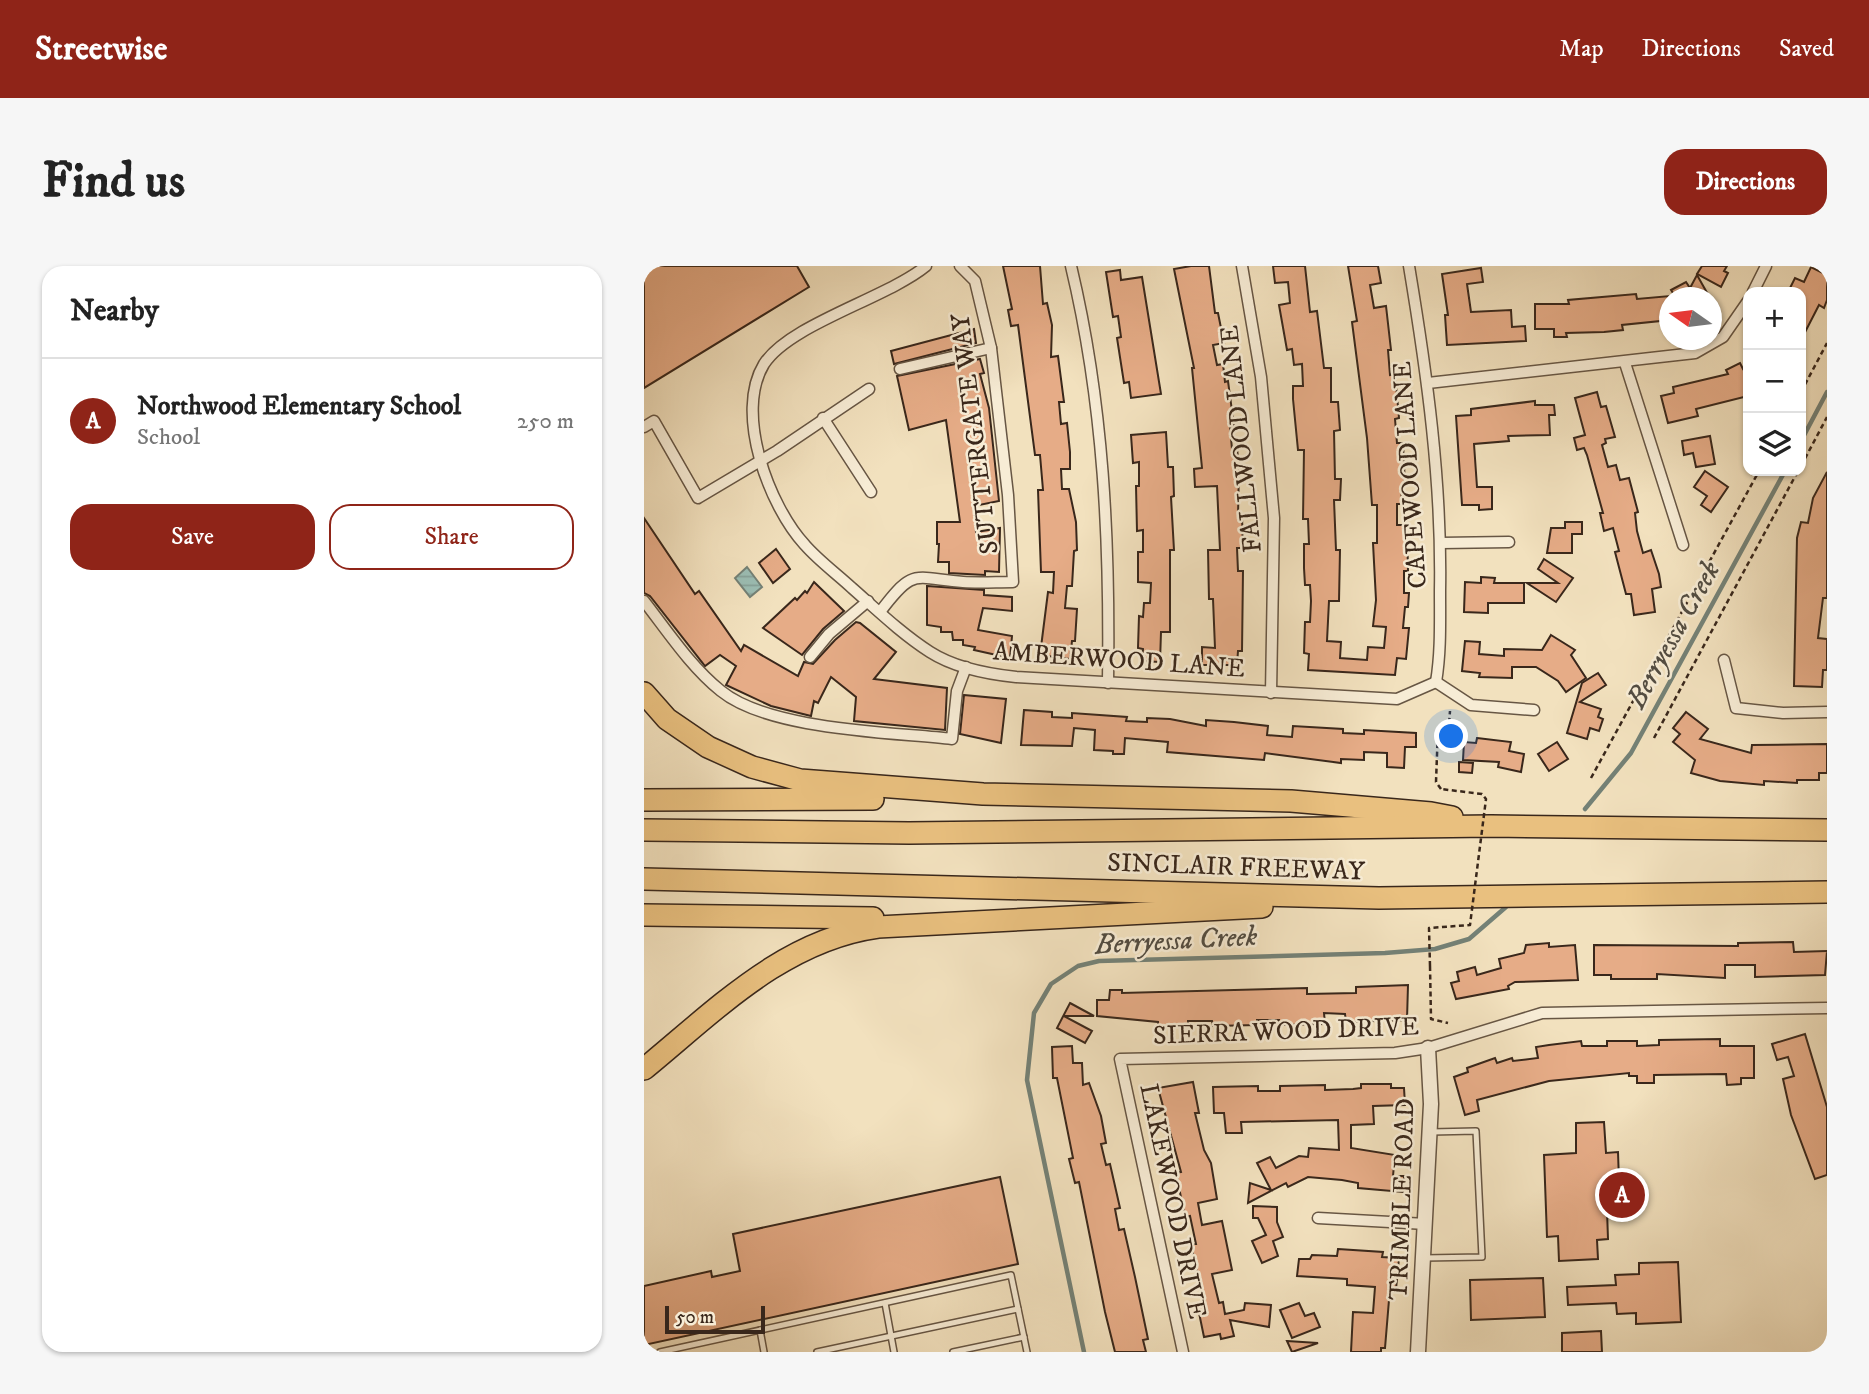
<!DOCTYPE html>
<meta charset="utf-8">
<style>
:root{--surface:#fff;--page:#f6f6f6;--text:#222;--muted:#767676;--line:#e0e0e0;--accent:#8f2418}
body{margin:0;font-family:"IM FELL DW Pica",serif;background:var(--page);color:var(--text)}
.controls{position:absolute;right:21px;top:21px;display:grid;overflow:hidden;border-radius:14px;box-shadow:0 2px 5px #0004}
.controls button{width:63px;height:63px;display:grid;place-items:center;padding:0;border:0;border-bottom:2px solid var(--line);background:var(--surface);color:var(--text);font:35px sans-serif}
.compass{position:absolute;left:1015px;top:21px;width:63px;height:63px;border-radius:50%;background:var(--surface);box-shadow:0 2px 5px #0004;rotate:284deg}
.scale{position:absolute;left:21px;bottom:18px;width:100px;box-sizing:border-box;padding-left:7px;border:4px solid #39271b;border-top:0;font-size:19px;line-height:24px;white-space:nowrap;color:#39271b;-webkit-text-stroke:5px #f7ecd5;paint-order:stroke}
.you{position:absolute;left:808px;top:471px;width:24px;height:24px;margin:-18px;border:5px solid #fff;border-radius:50%;background:#1a73e8;box-shadow:0 0 0 10px #1a73e833}
.badge{display:grid;place-items:center;width:46px;height:46px;border-radius:50%;background:var(--accent);color:#fff;font-size:23px;font-weight:700}
.pin{position:absolute;translate:-50% -50%;border:4px solid #fff;box-shadow:0 2px 7px #0006}
.list{margin:0;padding:0;list-style:none}
h2{display:flex;justify-content:space-between;align-items:center;height:91px;margin:0;padding:0 28px;font-size:30px}
h2 small{font-size:23px;font-weight:400;color:var(--muted)}
.list li{display:grid;grid-template-columns:46px 1fr auto;gap:21px;align-items:center;box-sizing:border-box;height:126px;padding:0 28px;border-top:2px solid var(--line)}
.list b{display:block;font-size:26px;white-space:nowrap}
.list p{margin:0;font-size:23px;white-space:nowrap;color:var(--muted)}
.list em{font-size:23px;font-style:normal;color:var(--muted)}
.actions{display:flex;gap:14px;padding:21px 28px}
.actions a{flex:1;padding:16px 0;border:2px solid var(--accent);border-radius:21px;text-align:center;font-size:24px;color:var(--accent)}
.actions .main{background:var(--accent);color:#fff}
.icon{flex:none;width:38px;height:38px;fill:none;stroke:currentColor;stroke-width:2;stroke-linecap:round;stroke-linejoin:round}
.map{position:relative;flex:none;width:1183px;height:1086px;overflow:hidden;border-radius:21px}
header{display:flex;align-items:center;gap:42px;box-sizing:border-box;height:98px;padding:0 35px;background:var(--accent);color:#fff}
header strong{font-size:33px}
nav{display:flex;gap:38px;margin-inline-start:auto;font-size:24px}
.intro{display:flex;align-items:center;justify-content:space-between;box-sizing:border-box;height:168px;padding:0 42px}
h1{margin:0;font-size:49px}
.button{padding:18px 32px;border-radius:21px;background:var(--accent);color:#fff;font-size:24px;font-weight:700}
main{display:flex;gap:42px;padding:0 42px}
aside{flex:1;background:var(--surface);border-radius:21px;box-shadow:0 2px 5px #0004}
.map>svg:first-child{display:block}
</style>
<header>
<strong>Streetwise</strong>
<nav><a>Map</a><a>Directions</a><a>Saved</a></nav>
</header>
<div class="intro"><h1>Find us</h1><a class="button">Directions</a></div>
<main>
<aside>
<h2>Nearby<small></small></h2>
<ul class="list">
<li><span class="badge">A</span><div><b>Northwood Elementary School</b><p>School</p></div><em>250 m</em></li>
</ul>
<div class="actions"><a class="main">Save</a><a>Share</a></div>
</aside>
<div class="map">
<svg width="1183" height="1086" viewBox="0 0 1183 1086">
<defs>
<pattern id="water-rules" width="6" height="5" patternUnits="userSpaceOnUse" patternTransform="scale(1.75)"><rect width="6" height="5" fill="#9bbdb3"/><path d="M0 2.5h6" fill="none" stroke="#86a299"/></pattern>
</defs>
<rect width="100%" height="100%" fill="#f2e1be"/>
<filter id="stains"><feTurbulence type="fractalNoise" baseFrequency=".00286" numOctaves="4"/><feColorMatrix values="0 0 0 0 .2 0 0 0 0 .09 0 0 0 0 .02 0 0 0 .5 -.17"/></filter>
<radialGradient id="worn" r=".72"><stop offset=".6" stop-color="#630" stop-opacity="0"/><stop offset="1" stop-color="#630" stop-opacity=".3"/></radialGradient>
<!-- water -->
<polygon fill="url(#water-rules)" stroke="#748176" stroke-width="2" points="103,301 118,321 106,331 91,312"/>
<g fill="none" stroke-linecap="round" stroke-linejoin="round">
<!-- stream -->
<g stroke="#748176" stroke-width="4.5">
<polyline points="1157,175 1183,126"/>
<polyline points="941,543 987,487 1141,205"/>
<polyline points="440,1086 383,814 390,747 407,718 434,700 455,695 741,687 791,683 825,673 862,641"/>
</g>
</g>
<!-- building -->
<g fill="#e6ac87" stroke="#39271b" stroke-width="2">
<polygon points="0,0 153,0 165,21 0,122"/>
<polygon points="359,0 396,0 399,38 403,37 408,59 407,91 414,90 420,136 415,136 417,158 423,157 426,186 426,203 417,203 418,223 425,223 432,256 433,284 430,285 428,320 423,320 421,342 433,343 431,375 428,375 426,393 396,389 404,326 409,327 410,306 397,306 394,224 399,224 396,189 391,189 374,59 367,60 364,44 368,43"/>
<polygon points="547,0 565,0 571,47 574,47 580,77 569,79 573,99 579,98 581,116 584,115 590,160 586,161 588,183 593,183 595,200 594,251 598,251 599,282 593,282 594,305 599,305 598,385 594,385 593,399 558,399 558,381 571,382 569,333 565,333 564,284 576,284 573,220 551,221 550,203 558,202 548,102 550,102 530,3"/>
<polygon points="629,0 661,0 666,46 673,45 680,102 687,102 687,136 694,136 696,164 690,165 691,213 697,213 696,234 690,234 692,284 696,284 695,335 685,335 683,375 697,376 696,392 723,394 724,381 740,382 742,361 729,360 732,334 729,277 733,277 733,239 728,239 723,172 708,56 713,55 704,0 734,0 737,17 726,19 730,42 742,40 747,84 744,84 746,109 751,108 755,152 751,153 753,177 759,177 761,220 757,220 758,238 753,238 753,259 763,259 764,305 760,305 760,327 765,327 764,341 761,341 759,362 765,362 762,393 753,392 751,409 664,404 665,388 660,387 661,356 666,356 667,335 666,319 661,319 660,302 660,278 665,278 664,253 659,253 660,184 654,184 649,133 649,120 659,120 658,98 650,99 648,83 643,84 635,39 646,37 644,16 631,17"/>
<polygon points="1058,0 1083,0 1080,5 1084,7 1077,21 1053,8"/>
<polygon points="1167,1 1183,9 1183,34 1180,42 1175,39 1157,74 1157,26 1144,26 1151,12 1160,16"/>
<polygon points="837,2 839,16 823,18 827,46 867,44 868,61 881,60 882,75 803,79 801,49 804,49 798,8"/>
<polygon points="476,4 477,14 498,11 517,128 487,132 485,116 480,117 473,72 477,71 474,50 469,51 462,6"/>
<polygon points="1053,9 1066,32 1032,32 1027,24 1042,16 1046,22"/>
<polygon points="992,28 993,33 1026,30 1026,54 978,59 979,64 960,66 922,67 923,71 910,71 910,63 891,63 891,38 925,38 924,34"/>
<polygon points="330,63 332,77 250,98 247,85"/>
<polygon points="336,93 340,107 336,108 345,142 355,235 330,240 332,266 356,262 355,306 341,305 341,309 305,307 305,296 294,296 295,278 293,278 293,256 316,256 302,154 265,164 253,110"/>
<polygon points="1096,97 1099,103 1104,100 1104,130 1052,143 1054,150 1024,157 1017,130 1030,127 1029,121 1084,108 1082,104"/>
<polygon points="953,126 957,141 962,140 971,171 961,173 962,177 958,179 964,201 972,199 976,214 985,212 994,246 991,247 993,265 999,287 1007,284 1015,308 1017,321 1008,323 1011,346 990,349 987,328 982,328 971,286 975,285 969,262 960,265 956,247 959,247 943,189 940,182 933,184 930,172 941,169 931,132"/>
<polygon points="891,135 891,139 910,139 911,149 905,149 906,169 864,170 865,175 830,178 833,221 848,221 848,243 835,244 835,239 818,239 812,150 827,149 827,143"/>
<polygon points="522,166 524,201 529,201 530,230 527,231 530,284 526,284 526,366 517,366 516,396 498,395 499,383 494,382 495,350 499,351 500,337 506,337 507,317 494,316 494,286 499,286 499,264 493,265 492,220 495,220 495,196 489,197 487,169"/>
<polygon points="1066,170 1071,198 1052,201 1049,187 1040,189 1038,175"/>
<polygon points="1061,205 1084,221 1067,246 1057,239 1063,230 1050,221"/>
<polygon points="1183,206 1183,332 1179,332 1174,372 1183,373 1183,404 1179,404 1178,421 1150,420 1153,272 1157,256 1164,257 1169,232"/>
<polygon points="0,252 51,328 55,325 97,385 100,379 154,410 160,396 169,398 191,374 212,356 216,357 252,386 230,413 303,422 301,464 210,455 212,431 187,411 174,437 170,435 167,450 127,440 82,419 92,400 76,389 61,400 6,330 0,327"/>
<polygon points="921,256 938,256 938,268 928,268 928,287 903,287 907,262 921,262"/>
<polygon points="132,283 146,303 129,317 115,297"/>
<polygon points="900,293 929,312 912,336 883,317 914,317 894,303"/>
<polygon points="837,311 851,312 850,317 880,317 880,337 844,337 844,347 820,346 821,316 837,317"/>
<polygon points="170,316 200,345 179,363 158,389 119,362 151,332 153,334 161,325 163,327"/>
<polygon points="283,320 340,324 340,329 368,331 368,345 339,342 334,364 368,370 366,392 330,384 331,381 319,379 319,374 309,374 308,366 297,366 297,361 283,359"/>
<polygon points="907,369 931,384 927,389 942,412 922,426 914,415 892,401 868,401 868,412 835,411 836,407 818,405 821,375 836,376 835,388 860,390 860,383 898,384"/>
<polygon points="954,407 962,419 936,436 957,443 954,451 959,453 955,465 946,462 943,473 923,467 938,417"/>
<polygon points="320,429 362,433 357,477 316,468"/>
<polygon points="380,444 408,446 408,451 428,452 428,447 483,451 482,455 503,456 503,452 526,453 562,460 562,454 590,456 624,460 623,469 648,471 649,460 699,463 699,467 720,468 720,464 772,467 772,481 761,481 760,502 743,501 743,487 720,486 720,494 697,493 697,497 621,487 620,494 523,486 524,476 481,472 480,488 469,488 469,485 450,484 451,464 430,462 428,480 377,479"/>
<polygon points="1042,446 1064,463 1056,473 1107,487 1108,479 1183,478 1183,507 1175,507 1175,514 1153,514 1153,517 1120,515 1120,519 1076,515 1047,507 1051,494 1029,476 1036,468 1029,462"/>
<polygon points="833,472 867,476 865,485 880,488 877,506 854,501 855,496 819,494 820,476 832,477"/>
<polygon points="913,476 924,493 905,505 894,488"/>
<polygon points="815,496 829,497 828,507 815,506"/>
<polygon points="1149,676 1150,686 1183,685 1181,709 1111,711 1111,699 1081,699 1081,712 1013,708 1013,713 967,713 967,709 950,709 950,679 1094,680 1094,677"/>
<polygon points="905,677 905,681 931,679 934,714 871,716 864,720 865,723 812,733 807,717 815,715 813,706 831,701 833,709 857,702 855,693 880,687 882,679"/>
<polygon points="764,719 763,754 702,756 701,748 680,747 681,758 635,759 635,754 613,754 613,759 569,760 568,755 544,755 544,760 514,762 514,756 453,750 453,734 465,734 466,724 478,724 478,727 663,722 663,728 712,727 712,721"/>
<polygon points="426,737 450,750 420,750 448,765 441,777 413,762"/>
<polygon points="1161,768 1183,841 1183,909 1171,913 1147,849 1139,813 1150,810 1144,791 1133,794 1128,778"/>
<polygon points="1076,773 1076,780 1110,780 1110,812 1097,812 1097,818 1083,819 1082,808 1010,809 1010,817 993,817 993,810 985,810 985,807 905,815 833,834 835,845 821,849 810,811 824,806 823,802 851,792 853,797 868,792 869,795 894,792 892,781 905,779 937,775 938,780 963,780 963,775 993,775 993,780 1015,779 1015,774"/>
<polygon points="428,780 429,797 438,797 439,819 445,817 457,850 462,877 457,878 462,899 466,898 476,942 471,943 475,964 480,963 491,1011 504,1073 499,1074 502,1086 471,1086 461,1046 435,916 431,917 425,893 429,892 413,812 409,812 408,781"/>
<polygon points="549,816 555,847 551,847 560,884 567,897 573,933 554,937 558,959 578,955 588,1004 568,1008 575,1037 579,1036 581,1048 600,1044 601,1037 627,1039 625,1061 586,1054 590,1070 577,1073 576,1068 560,1071 554,1042 560,1040 547,978 552,978 546,950 541,951 532,907 537,906 514,822"/>
<polygon points="717,818 747,818 747,822 760,822 761,839 729,840 730,858 707,859 707,882 751,889 749,910 760,910 759,926 714,922 714,917 698,914 664,911 644,921 642,917 604,937 606,917 627,924 613,897 626,891 632,902 655,890 664,891 665,882 695,884 694,854 597,856 598,867 582,867 580,847 570,847 569,821 614,820 614,825 636,825 636,820 681,819 681,824 709,823 717,822"/>
<polygon points="960,856 962,887 974,886 975,915 962,915 964,973 953,974 954,993 915,995 914,970 903,971 900,889 932,887 932,857"/>
<polygon points="356,911 374,998 0,1079 0,1020 67,1005 68,1011 96,1005 89,968"/>
<polygon points="609,940 633,941 633,956 639,971 629,975 634,990 618,997 608,975 622,969 614,952 609,952"/>
<polygon points="694,983 739,986 738,991 755,992 752,1023 746,1022 741,1082 737,1082 737,1086 707,1086 709,1046 729,1047 731,1021 703,1019 703,1013 653,1010 655,993 666,993 668,989 693,990"/>
<polygon points="1034,996 1037,1056 992,1058 992,1047 973,1048 972,1037 924,1039 923,1021 972,1019 971,1009 995,1008 995,997"/>
<polygon points="899,1012 901,1051 827,1054 826,1014"/>
<polygon points="655,1037 661,1050 670,1047 676,1061 648,1072 636,1044"/>
<polygon points="957,1065 958,1086 918,1086 918,1067"/>
<polygon points="643,1075 674,1077 648,1086"/>
</g>
<g fill="none" stroke-linecap="round" stroke-linejoin="round">
<!-- service casing -->
<g stroke="#675644" stroke-width="8">
<g id="service">
<polyline points="780,992 838,991 832,865 787,866"/>
<polyline points="241,1037 250,1086"/>
<polyline points="116,1064 120,1086"/>
<polyline points="16,1086 367,1009 383,1086"/>
<polyline points="173,1086 374,1043"/>
<polyline points="309,1086 380,1071"/>
</g>
</g>
<!-- minor casing -->
<g stroke="#675644" stroke-width="13">
<g id="minor">
<path d="M282,0C243,32 146,58 120,98C90,147 125,240 161,279C175,295 193,308 208,322C233,344 258,368 286,386C311,402 343,408 372,411L753,433L792,416"/>
<path d="M427,0C460,138 466,276 464,417"/>
<polyline points="598,0 617,111 630,252 627,427"/>
<path d="M765,0C783,108 798,216 796,325C796,356 797,386 792,416"/>
<polyline points="1109,26 1122,0"/>
<polyline points="981,97 1039,279"/>
<polyline points="256,103 347,82"/>
<polyline points="784,117 1051,87 1079,71 1104,35"/>
<polyline points="179,152 227,226"/>
<polyline points="0,161 10,155 54,232 133,185 225,123"/>
<polyline points="797,277 865,276"/>
<path d="M0,335C24,366 47,401 77,425C125,464 246,466 308,473L313,425L322,401"/>
<path d="M236,346C270,301 269,312 319,316C335,317 352,316 369,316L364,229L347,82L331,15L316,0"/>
<polyline points="166,391 185,368 224,335"/>
<polyline points="1080,394 1092,442 1139,447 1183,446"/>
<polyline points="792,416 827,439 890,444"/>
<polyline points="674,952 782,958"/>
<polyline points="539,1086 476,793 751,787 784,782 898,747 1183,742"/>
</g>
</g>
<!-- tertiary casing -->
<g stroke="#675644" stroke-width="17">
<polyline id="tertiary" points="774,1086 787,838 784,782"/>
</g>
<!-- motorway casing -->
<g stroke="#39271b" stroke-width="24">
<g id="motorway">
<polyline points="0,427 23,453 64,481 108,501 156,514 339,528 647,535 787,547 808,551"/>
<polyline points="0,534 229,533"/>
<polyline points="0,564 265,567 847,560 1183,564"/>
<polyline points="0,613 735,632 1183,626"/>
<polyline points="0,649 229,652"/>
<path d="M0,803C71,745 139,674 234,661L618,641"/>
</g>
</g>
<!-- path -->
<g stroke="#39271b" stroke-width="2.5" stroke-dasharray="5 3.5" stroke-linecap="butt">
<polyline points="1157,126 1183,77"/>
<polyline points="1157,200 1183,151"/>
<polyline points="1010,472 1154,205"/>
<polyline points="947,512 1115,205"/>
<polyline points="797,523 792,516 794,462 796,459 805,458 806,445"/>
<polyline points="786,700 787,753 804,757"/>
</g>
<!-- service -->
<use href="#service" stroke="#f7ecd5" stroke-width="5"/>
<!-- minor -->
<use href="#minor" stroke="#f7ecd5" stroke-width="10"/>
<!-- tertiary -->
<use href="#tertiary" stroke="#f7ecd5" stroke-width="14"/>
<!-- motorway -->
<use href="#motorway" stroke="#e9c07f" stroke-width="21"/>
<!-- path-bridge -->
<polyline stroke="#39271b" stroke-width="2.5" stroke-dasharray="5 3.5" stroke-linecap="butt" points="786,700 785,662 826,659 842,533 838,528 797,523"/>
</g>
<g text-anchor="middle" stroke-width="5" stroke-linejoin="round" paint-order="stroke">
<!-- street labels -->
<g font-size="26" fill="#39271b" stroke="#f7ecd5">
<text transform="translate(330 168) rotate(-97)" y="9">SUTTERGATE WAY</text>
<text transform="translate(596 173) rotate(-96)" y="9">FALLWOOD LANE</text>
<text transform="translate(765 209) rotate(-94)" y="9">CAPEWOOD LANE</text>
<text transform="translate(475 393) rotate(4)" y="9">AMBERWOOD LANE</text>
<text transform="translate(592 600) rotate(2)" y="9">SINCLAIR FREEWAY</text>
<text transform="translate(642 764) rotate(-2)" y="9">SIERRA WOOD DRIVE</text>
<text transform="translate(757 933) rotate(-88)" y="9">TRIMBLE ROAD</text>
<text transform="translate(530 935) rotate(78)" y="9">LAKEWOOD DRIVE</text>
</g>
<!-- water labels -->
<g font-size="28" font-style="italic" fill="#524c41" stroke="#f7ecd5">
<text transform="translate(1028 368) rotate(-61)" y="10">Berryessa Creek</text>
<text transform="translate(532 673) rotate(-3)" y="10">Berryessa Creek</text>
</g>
</g>
<rect width="100%" height="100%" filter="url(#stains)"/>
<rect width="100%" height="100%" fill="url(#worn)"/>
</svg>
<div class="controls">
<button>+</button>
<button>−</button>
<button><svg class="icon" aria-label="layers" viewBox="0 0 24 24"><path d="M12 4l9 5-9 5-9-5zM3 14l9 5 9-5"/></svg></button>
</div>
<svg class="compass" viewBox="-18 -18 36 36"><path d="M0-13l5 13h-10z" fill="#e53935"/><path d="M0 13l5-13h-10z" fill="#767676"/></svg>
<div class="scale">50 m</div>
<div class="you"></div>
<div class="pin badge" style="left:978px;top:929px">A</div>
</div>
</main>
